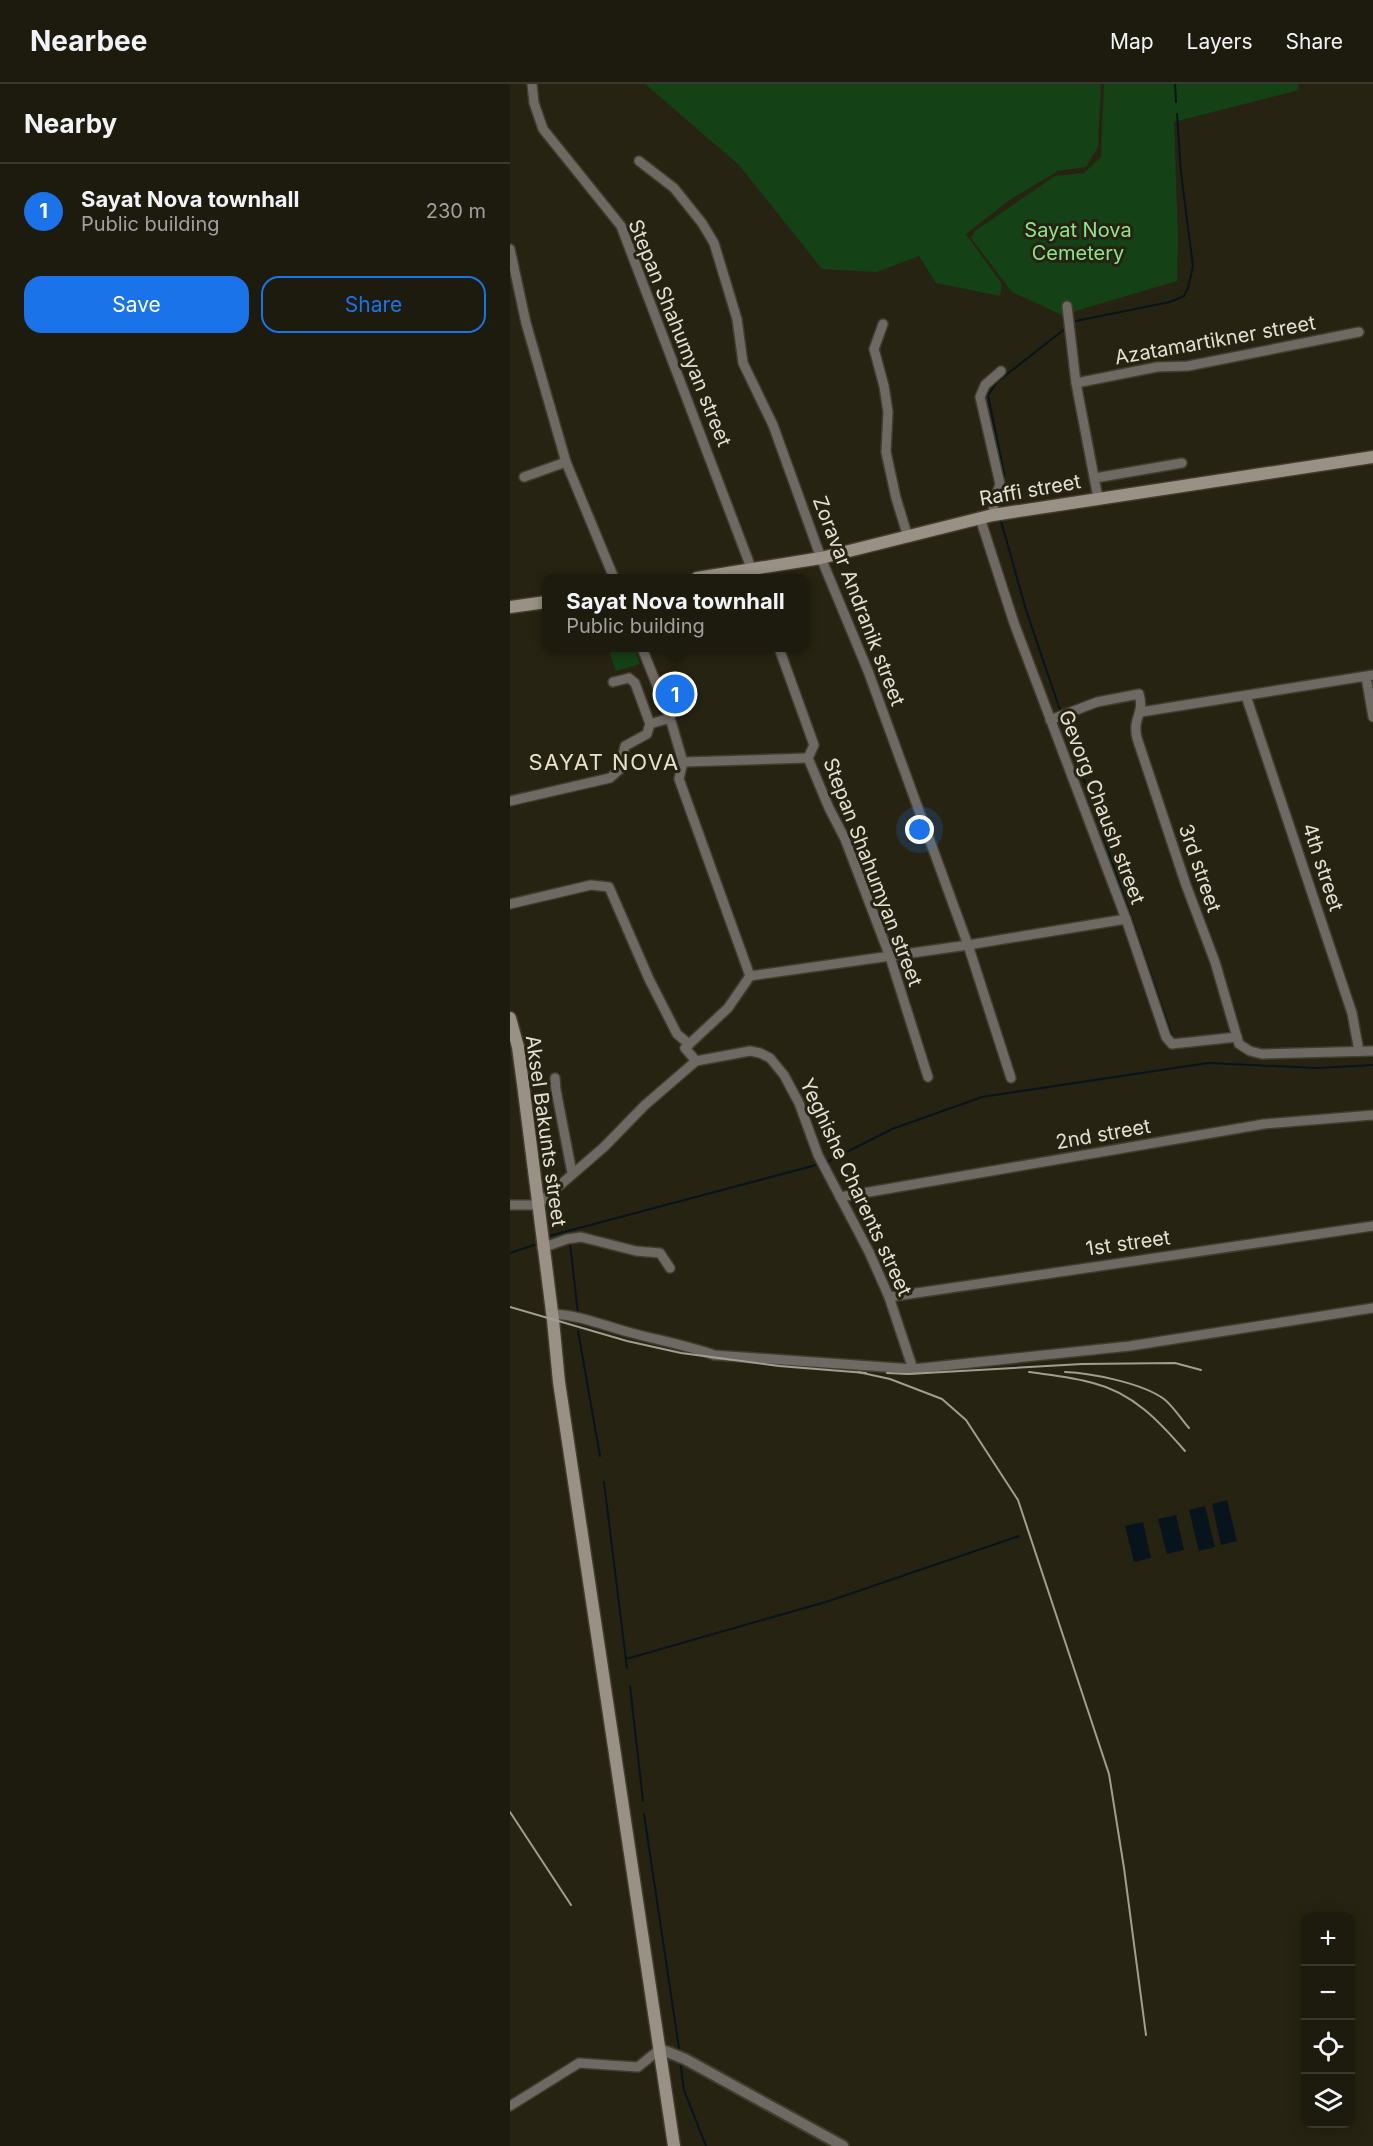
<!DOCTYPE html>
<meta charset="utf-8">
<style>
:root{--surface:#1d1a0e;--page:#2a271c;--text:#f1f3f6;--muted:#a0a19e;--line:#3b382e;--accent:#1a73e8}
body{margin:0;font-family:Inter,sans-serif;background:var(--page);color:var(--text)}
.controls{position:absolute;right:18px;bottom:18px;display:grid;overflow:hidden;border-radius:12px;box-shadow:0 3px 15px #0003}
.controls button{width:54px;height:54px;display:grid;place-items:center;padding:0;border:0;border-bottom:2px solid var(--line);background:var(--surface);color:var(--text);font:30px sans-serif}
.you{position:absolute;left:410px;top:746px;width:21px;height:21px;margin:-15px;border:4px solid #fff;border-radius:50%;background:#1a73e8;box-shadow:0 0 0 9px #1a73e833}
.badge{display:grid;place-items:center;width:39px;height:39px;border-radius:50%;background:var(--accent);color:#fff;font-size:20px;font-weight:700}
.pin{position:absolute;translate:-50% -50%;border:3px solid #fff;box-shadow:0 2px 6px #0006}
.popup{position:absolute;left:32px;top:490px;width:267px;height:78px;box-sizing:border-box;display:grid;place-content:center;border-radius:12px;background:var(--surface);filter:drop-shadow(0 2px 4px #0005);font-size:20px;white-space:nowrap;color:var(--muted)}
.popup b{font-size:22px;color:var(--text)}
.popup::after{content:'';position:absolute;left:50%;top:100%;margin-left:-12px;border:12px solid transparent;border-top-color:var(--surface)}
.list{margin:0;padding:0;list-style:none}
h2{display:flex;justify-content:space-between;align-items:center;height:78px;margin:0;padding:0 24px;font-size:26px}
h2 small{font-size:20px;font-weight:400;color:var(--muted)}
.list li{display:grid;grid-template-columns:39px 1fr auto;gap:18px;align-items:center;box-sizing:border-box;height:96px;padding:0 24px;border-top:2px solid var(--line)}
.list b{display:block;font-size:22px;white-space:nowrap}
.list p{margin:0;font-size:20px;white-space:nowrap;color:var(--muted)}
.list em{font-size:20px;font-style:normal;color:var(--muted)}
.actions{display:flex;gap:12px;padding:18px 24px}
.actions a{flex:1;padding:14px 0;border:2px solid var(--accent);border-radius:18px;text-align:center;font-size:21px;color:var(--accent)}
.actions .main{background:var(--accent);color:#fff}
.icon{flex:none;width:33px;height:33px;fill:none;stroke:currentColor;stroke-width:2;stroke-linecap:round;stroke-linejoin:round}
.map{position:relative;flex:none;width:863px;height:2062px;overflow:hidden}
header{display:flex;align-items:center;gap:36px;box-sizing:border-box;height:84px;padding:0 30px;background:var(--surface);border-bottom:2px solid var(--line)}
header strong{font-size:28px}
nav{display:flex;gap:33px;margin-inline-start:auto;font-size:21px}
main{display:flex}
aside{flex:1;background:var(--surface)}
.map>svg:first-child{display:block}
</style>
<header>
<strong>Nearbee</strong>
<nav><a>Map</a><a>Layers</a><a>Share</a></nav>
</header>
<main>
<aside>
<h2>Nearby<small></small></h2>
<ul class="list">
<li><span class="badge">1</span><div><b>Sayat Nova townhall</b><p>Public building</p></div><em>230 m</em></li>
</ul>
<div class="actions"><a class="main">Save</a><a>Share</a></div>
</aside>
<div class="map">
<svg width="863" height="2062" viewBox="0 0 863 2062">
<rect width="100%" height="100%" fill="#272312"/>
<!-- green -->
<g fill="#144115">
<polygon points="135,0 591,0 588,63 576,83 548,87 501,115 456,150 492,200 490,212 426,199 409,172 367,188 312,185 229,81"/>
<polygon points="594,0 788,0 789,6 664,38 668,155 667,197 552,231 502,208 461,154 465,147 545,92 574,89 591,73"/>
<polygon points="98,564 125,564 130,580 106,587"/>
</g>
<!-- water -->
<g fill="#07141b">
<polygon points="717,1416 727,1457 711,1461 702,1420"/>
<polygon points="695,1422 705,1463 689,1467 679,1426"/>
<polygon points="666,1431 674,1466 657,1470 648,1435"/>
<polygon points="633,1438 641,1474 624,1478 615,1442"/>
</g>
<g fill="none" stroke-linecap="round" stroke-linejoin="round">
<!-- stream -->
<g stroke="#07141b" stroke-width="2">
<polyline points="665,0 666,18"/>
<polyline points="566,237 660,218 674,212 678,204 683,182 671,89 667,30"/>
<polyline points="493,422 494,390 478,311 487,298 556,244"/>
<polyline points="491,437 516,526 551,629"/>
<polyline points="553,635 663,955"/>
<polyline points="315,1079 382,1045 472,1013 698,979 807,984 863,981"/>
<polyline points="39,1152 310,1080"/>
<polyline points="60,1159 68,1230"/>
<polyline points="0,1169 24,1161"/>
<polyline points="68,1247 90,1372"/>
<polyline points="94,1398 117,1584"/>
<polyline points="116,1575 319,1517 509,1452"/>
<polyline points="120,1602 133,1717"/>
<polyline points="134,1730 170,1971"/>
<polyline points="170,1976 174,2006 196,2062"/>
</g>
<!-- minor casing -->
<g stroke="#413d2d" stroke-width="12">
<g id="minor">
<polyline points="22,0 24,19 33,45 111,142 245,494"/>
<polyline points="129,77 164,104 192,139 204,159 227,235 233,279 263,341 311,474 358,587 458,861 501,994"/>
<polyline points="0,165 16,239 56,378 104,494"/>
<polyline points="557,222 566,299 588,414"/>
<polyline points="373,240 364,265 374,302 378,328 376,368 386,414 398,453"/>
<polyline points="566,299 647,283 678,282 849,248"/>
<polyline points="14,393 56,378"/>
<polyline points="585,394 672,379"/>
<polyline points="483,431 484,418 490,400 470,313 475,301 491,287"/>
<polyline points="470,434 504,539 616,835 656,953 662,960 727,953"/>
<polyline points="132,564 160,634 173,678 169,695 240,892"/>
<polyline points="269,564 304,661 298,674 319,724 335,755 380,873 418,993"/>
<polyline points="856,593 863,633"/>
<polyline points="103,598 119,594 125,599 140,640"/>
<polyline points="736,612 842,929 849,967"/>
<polyline points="631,628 863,591"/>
<path d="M540,636L587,618L629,610C635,631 622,632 627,654L676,801L705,878L729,960L740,967L752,970L863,967"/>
<polyline points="173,678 298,674"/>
<polyline points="0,717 100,694 109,686 115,662 137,650 140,640 160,634"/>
<polyline points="0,820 81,801 99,803 139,895 167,950 179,960"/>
<polyline points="240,892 458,861 616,835"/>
<polyline points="186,977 175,964 218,924 240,892"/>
<polyline points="45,994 46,1006 62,1089"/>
<polyline points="330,1113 754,1040 863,1031"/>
<polyline points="0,1121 27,1121 94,1063 135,1021 186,977 240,967 250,969 260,974 274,991 289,1019 308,1071 359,1168 379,1213 403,1285"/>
<polyline points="32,1164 57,1155 71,1153 126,1167 150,1169 160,1184"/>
<polyline points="379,1213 863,1142"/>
<path d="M42,1230C70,1231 92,1241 118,1248C147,1256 176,1261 204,1271L403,1285L620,1262L863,1224"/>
<polyline points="0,2022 69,1979 128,1983 150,1965"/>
</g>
</g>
<!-- tertiary casing -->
<g stroke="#413d2d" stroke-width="14">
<polyline id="tertiary" points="150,1965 175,1975 333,2062"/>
</g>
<!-- secondary casing -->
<g stroke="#413d2d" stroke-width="15">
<g id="secondary">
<polyline points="187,494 311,474 483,431 863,373"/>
<polyline points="0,523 36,518"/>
<polyline points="0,934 8,963 13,1000 43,1236 49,1298 164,2062"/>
</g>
</g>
<!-- minor -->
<use href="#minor" stroke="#6e6962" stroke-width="9"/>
<!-- tertiary -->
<use href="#tertiary" stroke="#6e6962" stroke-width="10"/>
<!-- secondary -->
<use href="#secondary" stroke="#999185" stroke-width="12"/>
<!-- rail -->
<g stroke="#a19e91" stroke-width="2">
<polyline points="0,1223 117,1257 171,1269 269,1282 356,1289"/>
<polyline points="348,1288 380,1295 432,1315 456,1336 508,1416 599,1690 614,1784 636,1951"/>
<path d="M519,1288C540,1291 563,1293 583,1299C623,1309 649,1337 675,1367"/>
<path d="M555,1288C581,1289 632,1299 654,1315C663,1322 671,1335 679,1344"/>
<polyline points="377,1289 398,1290 572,1280 665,1279 691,1286"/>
<polyline points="0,1728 61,1821"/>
</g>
</g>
<g text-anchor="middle" stroke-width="6" stroke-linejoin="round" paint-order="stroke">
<!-- park labels -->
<g font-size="20" fill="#8de58b" stroke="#272312">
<text x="568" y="153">Sayat Nova<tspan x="568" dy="23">Cemetery</tspan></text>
</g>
<!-- street labels -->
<g font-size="20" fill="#e3e0d6" stroke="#272312">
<text transform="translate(170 249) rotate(68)" y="7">Stepan Shahumyan street</text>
<text transform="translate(705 256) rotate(-10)" y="7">Azatamartikner street</text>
<text transform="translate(520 406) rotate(-10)" y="7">Raffi street</text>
<text transform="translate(349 517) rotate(69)" y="7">Zoravar Andranik street</text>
<text transform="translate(592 723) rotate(69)" y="7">Gevorg Chaush street</text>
<text transform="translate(813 783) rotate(72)" y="7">4th street</text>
<text transform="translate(690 784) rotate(71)" y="7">3rd street</text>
<text transform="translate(363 788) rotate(69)" y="7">Stepan Shahumyan street</text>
<text transform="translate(36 1047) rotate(82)" y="7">Aksel Bakunts street</text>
<text transform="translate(593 1050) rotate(-10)" y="7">2nd street</text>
<text transform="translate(346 1103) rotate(65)" y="7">Yeghishe Charents street</text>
<text transform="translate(618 1159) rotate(-8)" y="7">1st street</text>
</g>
<!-- quarter labels -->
<g font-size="22" letter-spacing="1.5" fill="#e7e2cd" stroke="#272312">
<text x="94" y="686">SAYAT NOVA</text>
</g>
</g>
</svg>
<div class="controls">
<button>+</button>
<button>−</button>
<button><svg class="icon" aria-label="locate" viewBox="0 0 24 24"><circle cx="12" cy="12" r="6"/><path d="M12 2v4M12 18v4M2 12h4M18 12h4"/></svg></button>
<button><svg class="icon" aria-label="layers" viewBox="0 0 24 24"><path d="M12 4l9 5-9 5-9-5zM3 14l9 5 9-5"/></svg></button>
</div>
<div class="you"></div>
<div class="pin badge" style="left:165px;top:610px">1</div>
<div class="popup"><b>Sayat Nova townhall</b>Public building</div>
</div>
</main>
